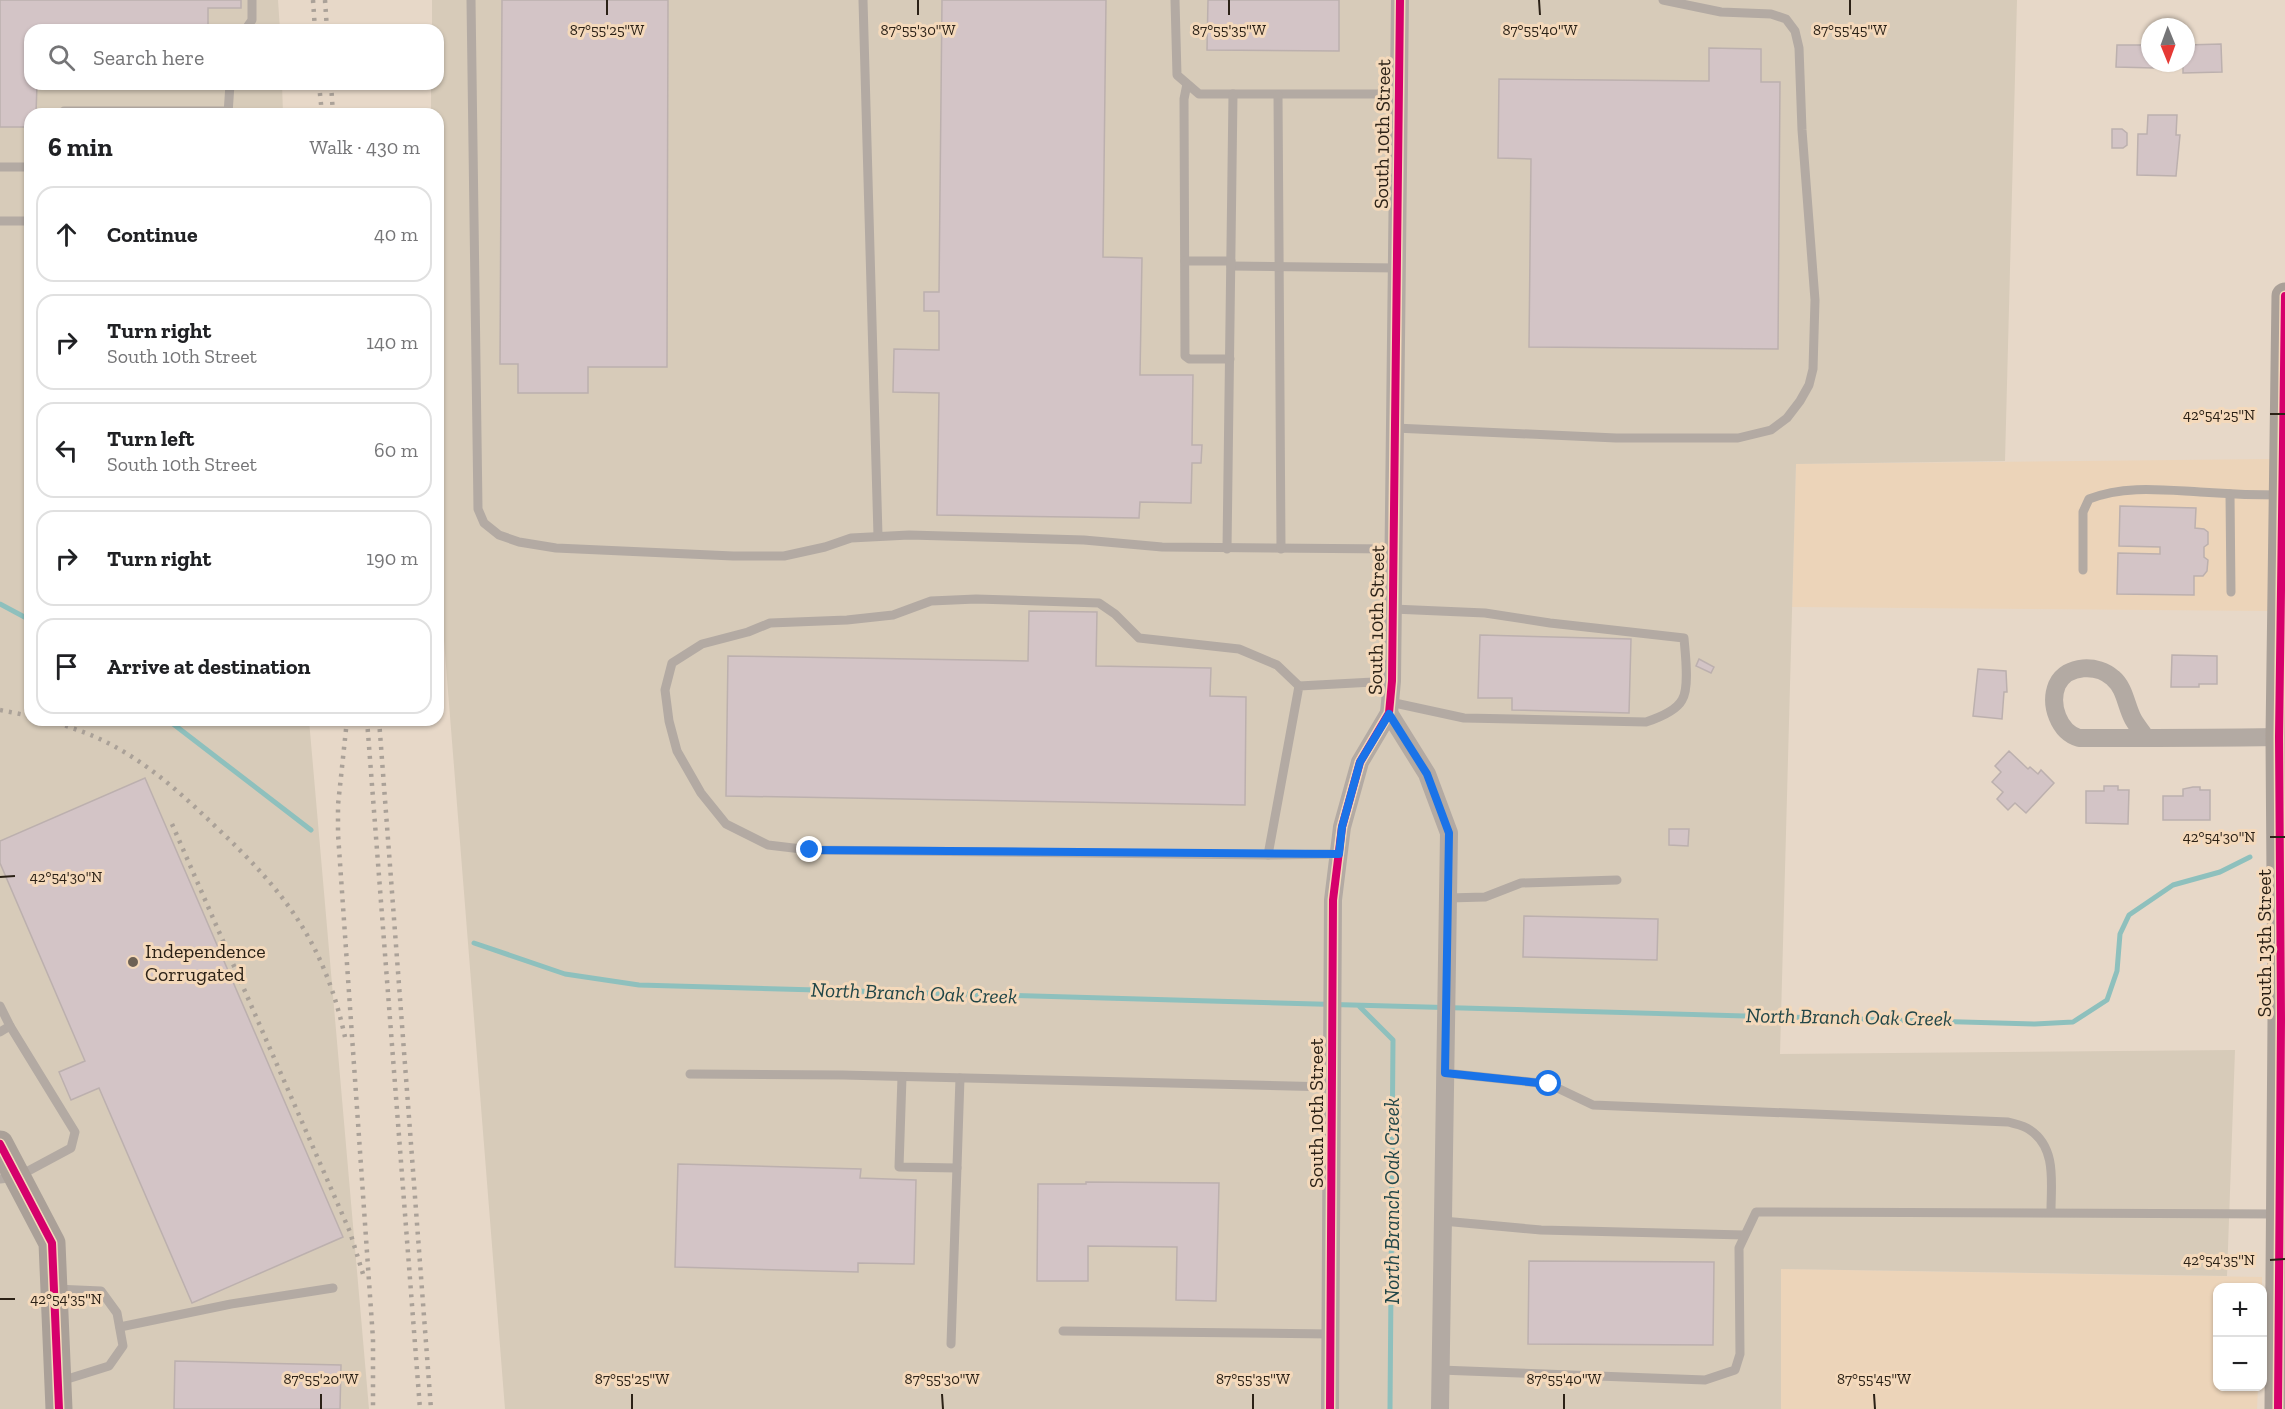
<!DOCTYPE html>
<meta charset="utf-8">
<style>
:root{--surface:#fff;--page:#f2f2f2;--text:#202124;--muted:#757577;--line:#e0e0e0}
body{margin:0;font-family:"Zilla Slab",serif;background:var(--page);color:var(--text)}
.controls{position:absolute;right:18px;bottom:18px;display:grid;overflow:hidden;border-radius:12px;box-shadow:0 2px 4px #0004}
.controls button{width:54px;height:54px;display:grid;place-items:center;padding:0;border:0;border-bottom:2px solid var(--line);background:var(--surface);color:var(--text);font:30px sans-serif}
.compass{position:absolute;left:2141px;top:18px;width:54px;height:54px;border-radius:50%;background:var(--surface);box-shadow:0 2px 4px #0004;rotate:179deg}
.stop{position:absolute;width:18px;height:18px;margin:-14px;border:4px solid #1a73e8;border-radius:50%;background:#fff}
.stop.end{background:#1a73e8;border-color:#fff;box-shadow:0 2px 6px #0008}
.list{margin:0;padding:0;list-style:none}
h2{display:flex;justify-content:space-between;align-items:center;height:78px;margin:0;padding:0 24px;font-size:26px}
h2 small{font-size:20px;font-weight:400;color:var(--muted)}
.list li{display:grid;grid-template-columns:39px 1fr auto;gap:18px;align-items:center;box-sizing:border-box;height:96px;margin:0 12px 12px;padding:0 12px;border:2px solid var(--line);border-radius:18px}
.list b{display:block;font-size:22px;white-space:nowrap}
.list p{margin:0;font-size:20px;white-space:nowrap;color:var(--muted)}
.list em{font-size:20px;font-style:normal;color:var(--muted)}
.icon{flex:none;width:33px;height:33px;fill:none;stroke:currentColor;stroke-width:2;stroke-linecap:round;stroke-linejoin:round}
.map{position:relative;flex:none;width:2285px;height:1409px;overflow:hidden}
.search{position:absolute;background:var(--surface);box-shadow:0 2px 4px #0004;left:24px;top:24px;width:420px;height:66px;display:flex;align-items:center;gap:15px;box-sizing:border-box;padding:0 21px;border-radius:18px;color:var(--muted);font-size:22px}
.panel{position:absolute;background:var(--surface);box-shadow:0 2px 4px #0004;left:24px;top:108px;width:420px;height:618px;border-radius:18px}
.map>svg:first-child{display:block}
</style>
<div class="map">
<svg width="2285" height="1409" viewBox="0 0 2285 1409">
<rect width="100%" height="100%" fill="#e7d8c8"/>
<!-- built -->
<g fill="#ecd4b9">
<polygon points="2271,459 2270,611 1792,607 1796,464"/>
<polygon points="1781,1269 2262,1277 2262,1287 2218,1288 2218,1386 2258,1387 2257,1409 1781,1409"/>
</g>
<!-- industrial -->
<g fill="#d7cbb9">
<polygon points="0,0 278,0 280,30 30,30 30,84 282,84 283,114 30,114 30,720 309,720 369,1409 0,1409"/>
<polygon points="432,0 2017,0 2005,461 1796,464 1780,1054 2235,1050 2227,1276 1781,1269 1781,1409 505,1409 438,565 438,114 431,114 431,84 438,84 438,30 432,30"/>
</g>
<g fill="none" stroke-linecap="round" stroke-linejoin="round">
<!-- stream -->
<g stroke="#8ec0bd" stroke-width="5">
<polyline points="0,604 30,620"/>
<polyline points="168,720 311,830"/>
<polyline points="474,943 565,974 639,985 2035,1024 2073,1022 2107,1000 2117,971 2120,934 2129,915 2173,885 2220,872 2250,857"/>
<polyline points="1360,1007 1393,1040 1390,1409"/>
</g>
</g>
<!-- building -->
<g fill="#d3c4c6" stroke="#bcb0ae" stroke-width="1.5">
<polygon points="0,0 241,0 241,8 208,8 208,30 30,30 30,84 37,84 36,114 30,114 30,127 0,127"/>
<polygon points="502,0 668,0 667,367 588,367 588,393 518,393 518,364 500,364"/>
<polygon points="942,0 1106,0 1103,257 1142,258 1140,375 1193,375 1192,445 1202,445 1201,463 1192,463 1191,503 1140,502 1139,518 937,515 939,393 893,392 894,349 939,350 939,311 924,311 924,292 939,292"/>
<polygon points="1208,0 1339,0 1339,51 1207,50"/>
<polygon points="2221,44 2222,72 2183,73 2183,63 2186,63 2186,45"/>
<polygon points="2117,45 2150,45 2150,63 2154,63 2154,68 2116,67"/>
<polygon points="1709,48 1761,49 1761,82 1780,82 1778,349 1529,347 1531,159 1498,158 1499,79 1709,81"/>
<polygon points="2148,115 2177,115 2176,135 2180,135 2176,176 2137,175 2138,134 2147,134"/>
<polygon points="2112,129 2122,129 2127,133 2127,145 2123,148 2112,148"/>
<polygon points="2120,506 2196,508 2195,528 2204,529 2208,532 2208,544 2204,547 2204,557 2208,560 2207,571 2203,576 2194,576 2194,595 2117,594 2118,553 2160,554 2160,547 2119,546"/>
<polygon points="1029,611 1097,612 1096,666 1211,668 1210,696 1246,697 1245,805 726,796 728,656 1028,661"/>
<polygon points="1480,635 1631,639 1629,713 1512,710 1512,698 1478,698"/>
<polygon points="2172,655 2217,656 2217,684 2199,684 2199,687 2171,687"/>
<polygon points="1699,659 1714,667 1711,673 1696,666"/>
<polygon points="1978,669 2006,671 2007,692 2004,692 2002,719 1973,716"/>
<polygon points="2009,751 2028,769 2030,767 2038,774 2041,770 2054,783 2026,813 2015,803 2008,810 1997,799 2003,792 1992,782 2001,772 1995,766"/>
<polygon points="145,778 343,1237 192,1303 99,1088 71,1100 59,1072 85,1061 0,863 0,841"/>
<polygon points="2104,786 2118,786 2118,790 2129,790 2128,824 2086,823 2086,791 2104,791"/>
<polygon points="2193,787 2200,787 2200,790 2210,790 2210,820 2163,820 2163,796 2183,796 2183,789"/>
<polygon points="1669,829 1689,829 1688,846 1669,845"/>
<polygon points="1524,916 1658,919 1657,960 1523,957"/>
<polygon points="678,1164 861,1169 860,1178 916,1180 914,1264 858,1263 858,1272 675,1267"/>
<polygon points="1086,1182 1219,1183 1216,1301 1176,1300 1177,1247 1088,1246 1088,1281 1037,1281 1038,1184 1086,1184"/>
<polygon points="1529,1261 1714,1262 1713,1345 1528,1344"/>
<polygon points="175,1361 341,1365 340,1409 174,1409"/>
</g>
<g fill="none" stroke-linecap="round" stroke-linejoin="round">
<!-- lane -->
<g stroke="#b3aaa3" stroke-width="9">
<polyline points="471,0 478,509 484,523 499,535 519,542 556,548 733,556 784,556 825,547 851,538 909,535 1084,540 1162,547 1394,549"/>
<polyline points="863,0 878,536"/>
<polyline points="1175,0 1177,75 1199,94 1399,94"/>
<polyline points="245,30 252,20 252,0"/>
<polyline points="1187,84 1184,99 1185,356 1189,359 1230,359"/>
<polyline points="1278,95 1281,549"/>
<polyline points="64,114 64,111 229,111"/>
<polyline points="228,114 230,84"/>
<polyline points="0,167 30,167"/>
<polyline points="0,221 30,221"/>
<polyline points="1185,261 1231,261"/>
<polyline points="1231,266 1397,268"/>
<polyline points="1395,428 1616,438 1738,438 1771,430 1787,418 1800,401 1809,385 1813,369 1815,300 1802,130 1799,48 1795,31 1786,19 1771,14 1721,12 1663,0"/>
<polyline points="2230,494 2231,592"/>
<polyline points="1227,549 1233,94"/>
<path d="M2083,570V512L2089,499C2125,485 2163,490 2200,492C2227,494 2253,495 2280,495"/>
<path d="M1390,702L1464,718L1646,722C1658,718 1676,711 1682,700C1690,688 1685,652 1684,638L1550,623L1485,613L1393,609"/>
<polyline points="1339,854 1268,855 1299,686 1392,681"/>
<polyline points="1268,855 810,850 768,845 726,824 701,793 677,751 669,721 665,690 672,663 702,644 748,632 770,623 847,620 893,615 931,601 976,599 1099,603 1115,614 1139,638 1239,649 1277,665 1299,686"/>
<polyline points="1448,898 1485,897 1521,883 1617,880"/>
<polyline points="0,1006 10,1026 0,1032"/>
<path d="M1445,1073L1549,1084L1593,1105L2008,1122C2015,1124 2024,1125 2030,1130C2057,1148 2051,1183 2051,1211"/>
<polyline points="690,1074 843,1075 1332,1087"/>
<polyline points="902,1077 899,1167 957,1168"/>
<polyline points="0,1179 17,1177 71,1148 75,1132 10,1026"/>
<polyline points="1443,1221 1541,1230 1744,1235"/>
<polyline points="55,1289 101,1291 117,1313 123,1346 109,1366 61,1381"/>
<polyline points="120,1327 231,1304 333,1288"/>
<polyline points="1063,1331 1331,1334"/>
<polyline points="951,1344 960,1078"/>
<polyline points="1440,1370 1705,1380 1735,1370 1740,1354 1739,1248 1756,1212 2278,1214"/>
</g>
<!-- street -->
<g stroke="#b3aaa3" stroke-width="18">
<polyline points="1389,713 1427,774 1449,833 1440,1409"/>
<path d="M2146,738C2142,732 2137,726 2133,719C2126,706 2125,688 2113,678C2098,664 2067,664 2057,685C2049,705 2059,732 2079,738C2146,738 2212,738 2279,737"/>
<polyline points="1330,1409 1333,900 1342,827 1360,762 1389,713 1392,681 1400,0"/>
</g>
<!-- secondary -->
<g stroke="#aaa098" stroke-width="27">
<polyline points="0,1144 52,1243 59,1409"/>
<polyline points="2278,1409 2281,1019 2279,737 2285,296"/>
</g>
<!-- rail -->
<g stroke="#aaa198" stroke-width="4.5" stroke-dasharray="3 6" stroke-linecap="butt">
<polyline points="313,0 315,30"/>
<polyline points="325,0 327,30"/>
<polyline points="319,84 322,114"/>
<polyline points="331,84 333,114"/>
<polyline points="0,710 30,716"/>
<path d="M48,720C69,727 89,733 108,743C149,764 183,795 216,827C285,892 324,942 345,1037"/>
<polyline points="347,720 338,805 338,834 373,1339 373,1409"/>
<polyline points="367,720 420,1409"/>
<polyline points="379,720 431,1409"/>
<polyline points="172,824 350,1232 363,1274"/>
</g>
<!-- cycleway casing -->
<g stroke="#f4d9bb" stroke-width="11">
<g id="cycleway">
<polyline points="0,1144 52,1243 59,1409"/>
<polyline points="1330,1409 1333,900 1342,827 1360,762 1389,713 1392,681 1400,0"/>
<polyline points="2278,1409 2281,1019 2279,737 2285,296"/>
</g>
</g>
<!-- cycleway -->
<use href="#cycleway" stroke="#d6006c" stroke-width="8"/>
</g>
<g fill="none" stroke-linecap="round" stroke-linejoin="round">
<!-- route -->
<polyline stroke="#1a73e8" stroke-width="8" points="810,850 1339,854 1342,827 1360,762 1389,714 1427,774 1449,833 1445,1073 1549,1084"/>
</g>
<!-- ticks -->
<path fill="none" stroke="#2b2116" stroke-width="2" d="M607,0V15M918,0V15M1229,0V15M1539,0L1540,15M1850,0V15M2270,414H2285M2270,837H2285M0,877L15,876M2270,1260L2285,1259M0,1299H15M321,1394V1409M632,1394V1409M942,1394L943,1409M1253,1394V1409M1564,1394V1409M1874,1394L1875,1409"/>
<!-- markers -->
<circle fill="#6d6154" stroke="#f4d9bb" stroke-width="2" cx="133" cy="962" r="6"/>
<g text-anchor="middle" stroke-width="6" stroke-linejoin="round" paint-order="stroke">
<!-- street labels -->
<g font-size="20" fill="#2b2116" stroke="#f4d9bb">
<text transform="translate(1382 134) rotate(-89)" y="7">South 10th Street</text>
<text transform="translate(1376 620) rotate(-89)" y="7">South 10th Street</text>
<text transform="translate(2264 943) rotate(-90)" y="7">South 13th Street</text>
<text transform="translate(1316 1113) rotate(-90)" y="7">South 10th Street</text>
</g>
<!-- poi labels -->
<g font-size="20" fill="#2b2116" stroke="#f4d9bb" text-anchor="start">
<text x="145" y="958">Independence<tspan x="145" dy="23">Corrugated</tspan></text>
</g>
<!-- water labels -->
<g font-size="21" font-style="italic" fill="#214648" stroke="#f4d9bb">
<text transform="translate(914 993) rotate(2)" y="7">North Branch Oak Creek</text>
<text transform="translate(1849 1017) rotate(1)" y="7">North Branch Oak Creek</text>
<text transform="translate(1392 1201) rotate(-90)" y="7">North Branch Oak Creek</text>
</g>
</g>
<g font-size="15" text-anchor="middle" fill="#2b2116" stroke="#f4d9bb" stroke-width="6" stroke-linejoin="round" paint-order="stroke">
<text x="607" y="35">87°55'25"W</text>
<text x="918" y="35">87°55'30"W</text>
<text x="1229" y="35">87°55'35"W</text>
<text x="1540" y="35">87°55'40"W</text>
<text x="1850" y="35">87°55'45"W</text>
<text x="2219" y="420">42°54'25"N</text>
<text x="2219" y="842">42°54'30"N</text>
<text x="66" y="882">42°54'30"N</text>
<text x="2219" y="1265">42°54'35"N</text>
<text x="66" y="1304">42°54'35"N</text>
<text x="321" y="1384">87°55'20"W</text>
<text x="632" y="1384">87°55'25"W</text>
<text x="942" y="1384">87°55'30"W</text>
<text x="1253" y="1384">87°55'35"W</text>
<text x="1564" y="1384">87°55'40"W</text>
<text x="1874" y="1384">87°55'45"W</text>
</g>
</svg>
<div class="controls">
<button>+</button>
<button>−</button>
</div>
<svg class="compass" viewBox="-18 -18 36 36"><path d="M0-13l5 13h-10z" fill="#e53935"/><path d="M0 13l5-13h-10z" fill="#757577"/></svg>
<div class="stop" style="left:1549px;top:1084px"></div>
<div class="stop end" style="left:810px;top:850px"></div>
<div class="search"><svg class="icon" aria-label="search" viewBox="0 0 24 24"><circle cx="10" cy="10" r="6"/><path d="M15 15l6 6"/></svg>Search here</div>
<section class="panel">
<h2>6 min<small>Walk · 430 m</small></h2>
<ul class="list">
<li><svg class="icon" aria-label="ahead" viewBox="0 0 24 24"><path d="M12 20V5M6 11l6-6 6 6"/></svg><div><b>Continue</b></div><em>40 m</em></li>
<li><svg class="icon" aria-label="right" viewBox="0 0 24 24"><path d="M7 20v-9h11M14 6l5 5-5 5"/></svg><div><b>Turn right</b><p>South 10th Street</p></div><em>140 m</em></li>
<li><svg class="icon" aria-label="left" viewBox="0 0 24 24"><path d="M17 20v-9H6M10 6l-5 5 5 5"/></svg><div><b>Turn left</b><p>South 10th Street</p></div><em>60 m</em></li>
<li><svg class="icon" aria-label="right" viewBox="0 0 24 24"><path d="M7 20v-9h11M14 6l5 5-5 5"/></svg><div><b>Turn right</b></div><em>190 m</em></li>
<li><svg class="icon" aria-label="arrive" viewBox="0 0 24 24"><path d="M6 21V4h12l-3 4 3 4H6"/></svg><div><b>Arrive at destination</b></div></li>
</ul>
</section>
</div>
